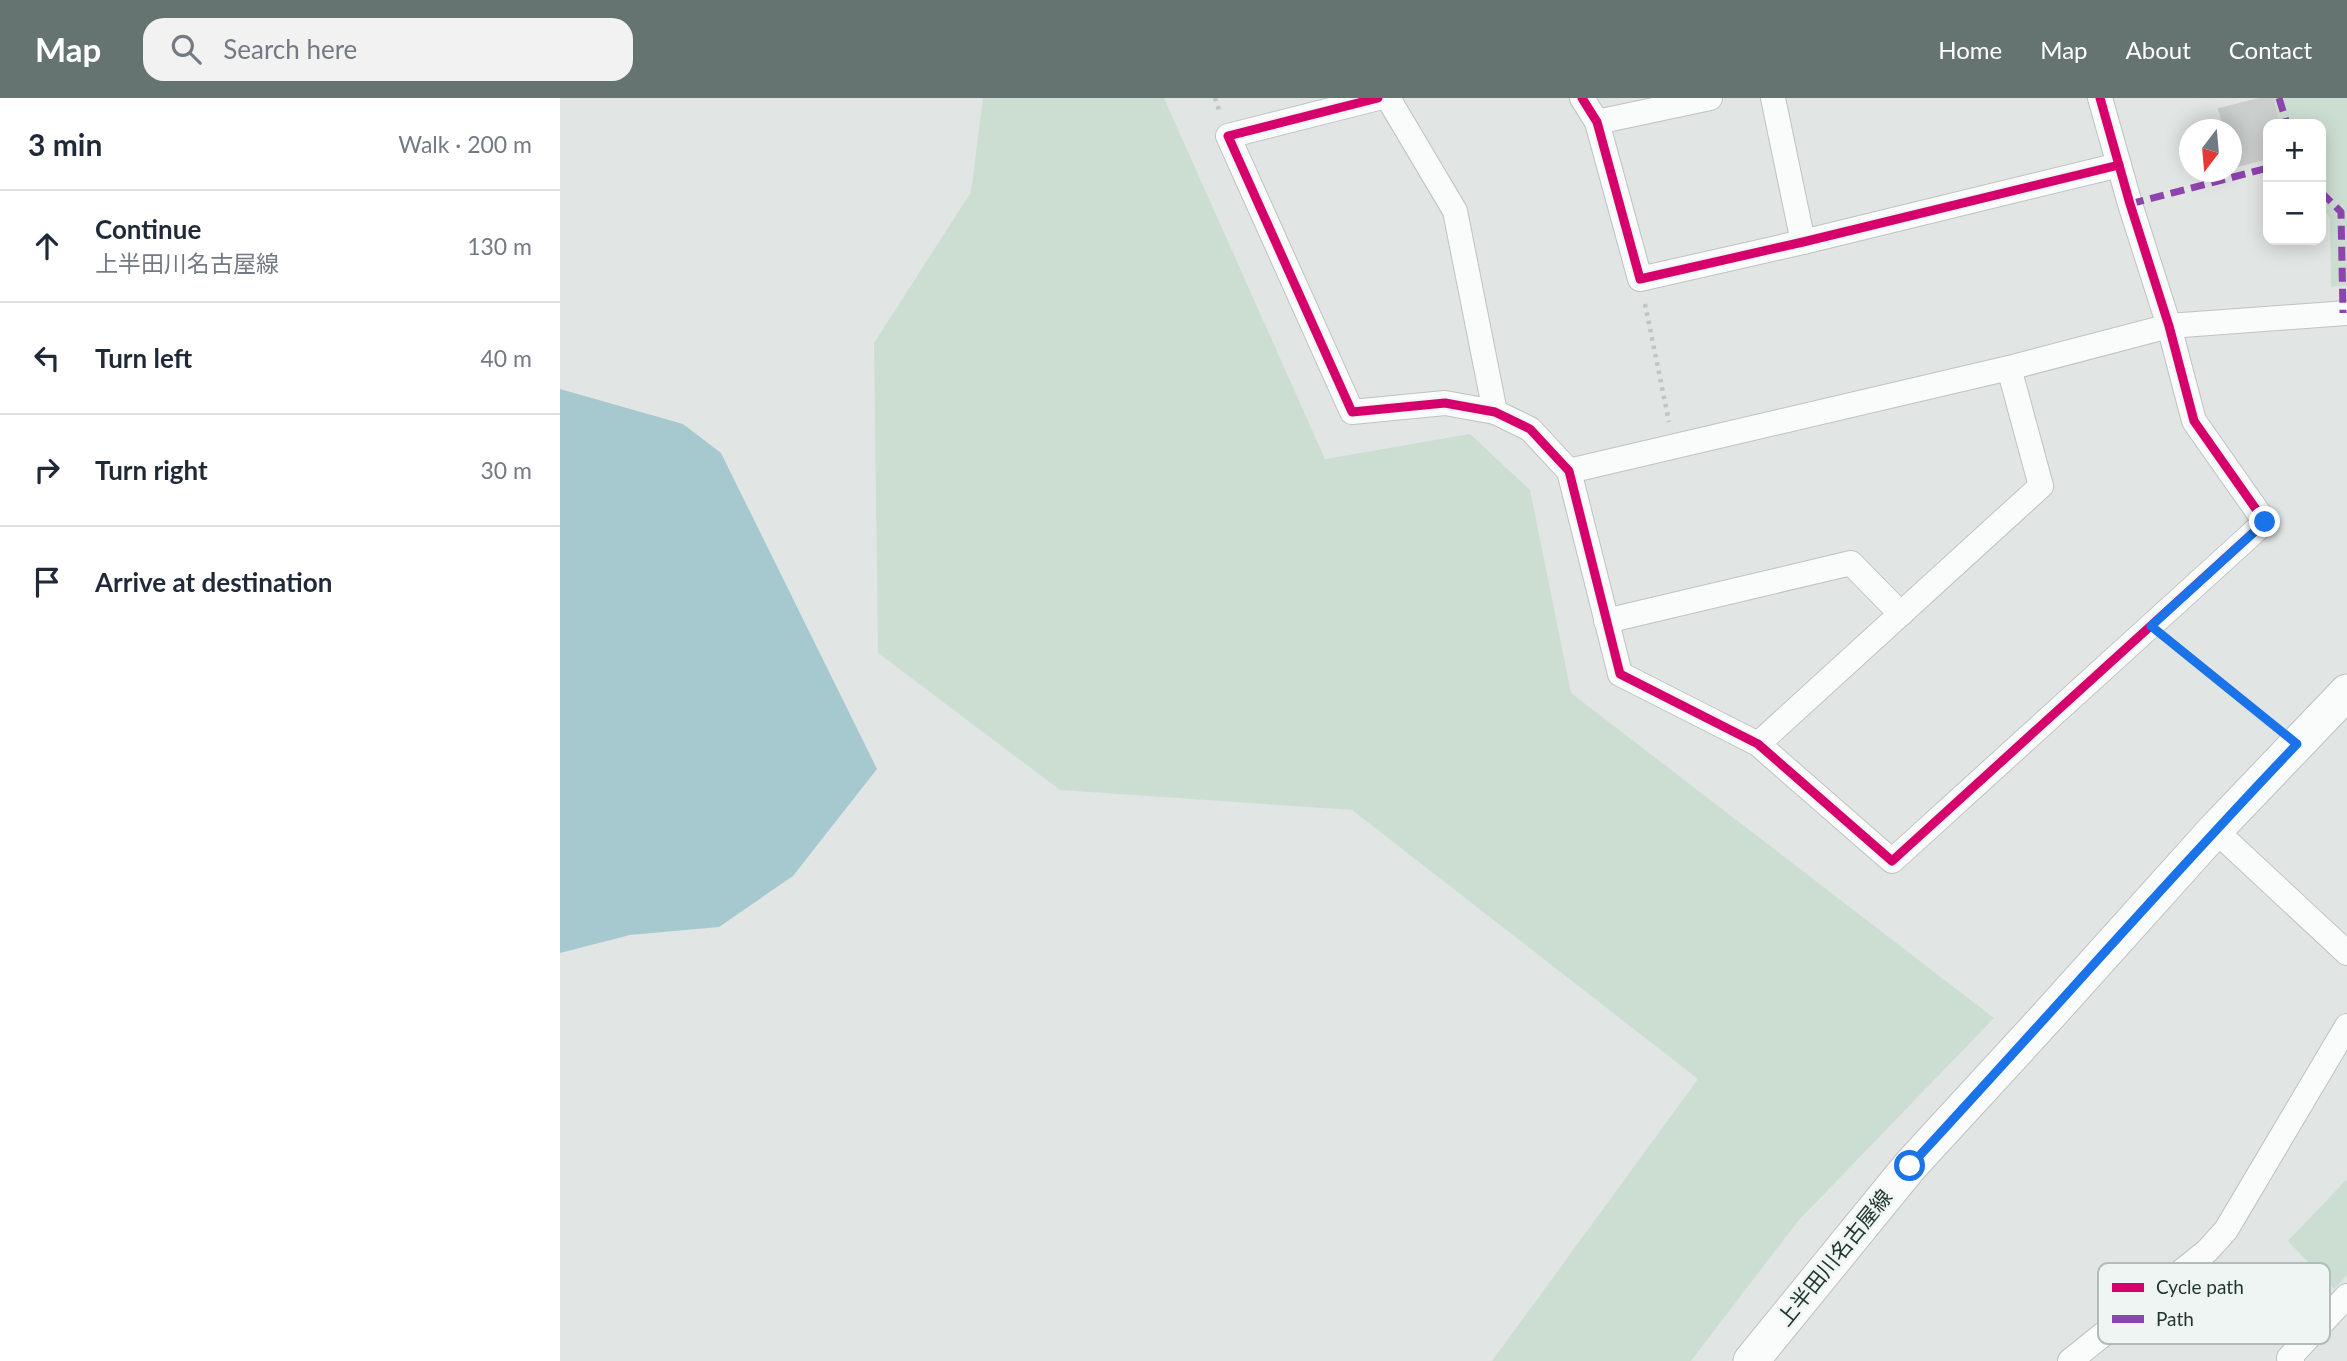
<!DOCTYPE html>
<meta charset="utf-8">
<style>
:root{--surface:#fff;--page:#f2f2f3;--text:#1f2937;--muted:#747a83;--line:#e0e1e3;--accent:#657470}
body{margin:0;font-family:Lato,"Noto Sans JP",sans-serif;background:var(--page);color:var(--text)}
.controls{position:absolute;right:21px;top:21px;display:grid;overflow:hidden;border-radius:14px;box-shadow:0 4px 18px #0003}
.controls button{width:63px;height:63px;display:grid;place-items:center;padding:0;border:0;border-bottom:2px solid var(--line);background:var(--surface);color:var(--text);font:35px sans-serif}
.compass{position:absolute;left:1619px;top:21px;width:63px;height:63px;border-radius:50%;background:var(--surface);box-shadow:0 4px 18px #0003;rotate:196deg}
.stop{position:absolute;width:21px;height:21px;margin:-16px;border:5px solid #1a73e8;border-radius:50%;background:#fff}
.stop.end{background:#1a73e8;border-color:#fff;box-shadow:0 2px 7px #0008}
.list{margin:0;padding:0;list-style:none}
h2{display:flex;justify-content:space-between;align-items:center;height:91px;margin:0;padding:0 28px;font-size:30px}
h2 small{font-size:23px;font-weight:400;color:var(--muted)}
.list li{display:grid;grid-template-columns:46px 1fr auto;gap:21px;align-items:center;box-sizing:border-box;height:112px;padding:0 28px;border-top:2px solid var(--line)}
.list b{display:block;font-size:26px;white-space:nowrap}
.list p{margin:0;font-size:23px;white-space:nowrap;color:var(--muted)}
.list em{font-size:23px;font-style:normal;color:var(--muted)}
.icon{flex:none;width:38px;height:38px;fill:none;stroke:currentColor;stroke-width:2;stroke-linecap:round;stroke-linejoin:round}
.map{position:relative;flex:none;width:1787px;height:1263px;overflow:hidden}
header{display:flex;align-items:center;gap:42px;box-sizing:border-box;height:98px;padding:0 35px;background:var(--accent);color:#fff}
header strong{font-size:33px}
nav{display:flex;gap:38px;margin-inline-start:auto;font-size:24px}
.search{width:490px;height:63px;background:var(--page);display:flex;align-items:center;gap:18px;box-sizing:border-box;padding:0 24px;border-radius:21px;color:var(--muted);font-size:26px}
main{display:flex}
aside{flex:1;background:var(--surface)}
.map>svg:first-child{display:block}
</style>
<header>
<strong>Map</strong>
<div class="search"><svg class="icon" aria-label="search" viewBox="0 0 24 24"><circle cx="10" cy="10" r="6"/><path d="M15 15l6 6"/></svg>Search here</div>
<nav><a>Home</a><a>Map</a><a>About</a><a>Contact</a></nav>
</header>
<main>
<aside>
<h2>3 min<small>Walk · 200 m</small></h2>
<ul class="list">
<li><svg class="icon" aria-label="ahead" viewBox="0 0 24 24"><path d="M12 20V5M6 11l6-6 6 6"/></svg><div><b>Continue</b><p>上半田川名古屋線</p></div><em>130 m</em></li>
<li><svg class="icon" aria-label="left" viewBox="0 0 24 24"><path d="M17 20v-9H6M10 6l-5 5 5 5"/></svg><div><b>Turn left</b></div><em>40 m</em></li>
<li><svg class="icon" aria-label="right" viewBox="0 0 24 24"><path d="M7 20v-9h11M14 6l5 5-5 5"/></svg><div><b>Turn right</b></div><em>30 m</em></li>
<li><svg class="icon" aria-label="arrive" viewBox="0 0 24 24"><path d="M6 21V4h12l-3 4 3 4H6"/></svg><div><b>Arrive at destination</b></div></li>
</ul>
</aside>
<div class="map">
<svg width="1787" height="1263" viewBox="0 0 1787 1263">
<rect width="100%" height="100%" fill="#e1e6e4"/>
<!-- green -->
<g fill="#ccded2">
<polygon points="423,0 604,0 765,361 910,336 970,392 1011,595 1434,920 1238,1123 1131,1263 932,1263 1138,981 792,712 500,692 318,555 314,245 411,94"/>
<polygon points="1713,0 1787,0 1787,187 1771,189 1770,120 1761,109 1761,26 1719,26"/>
<polygon points="1787,1081 1787,1177 1774,1191 1728,1143"/>
</g>
<!-- water -->
<polygon fill="#a6c9d0" points="0,291 123,326 161,355 317,671 233,778 159,829 70,837 0,855"/>
<!-- building -->
<polygon fill="#cacfcd" stroke="#cacfcd" stroke-width="2" points="1703,0 1712,0 1719,26 1708,26 1708,60 1674,69 1672,58 1672,32 1665,32 1659,11"/>
<g fill="none" stroke-linecap="round" stroke-linejoin="round">
<!-- street casing -->
<g stroke="#bec3c1" stroke-width="26">
<g id="street">
<polyline points="818,0 668,38 792,314 885,305 935,314 970,331 1009,373 1060,576 1198,646 1332,763 1705,424 1634,323 1609,228 1570,106 1540,0"/>
<polyline points="828,0 895,113 935,314"/>
<polyline points="1022,0 1037,24 1080,181 1243,144 1559,67"/>
<polyline points="1213,0 1243,144"/>
<polyline points="1037,24 1150,0"/>
<polyline points="1009,373 1449,270 1609,228 1787,215"/>
<polyline points="1046,523 1291,465 1341,516"/>
<polyline points="1198,646 1481,388 1449,270"/>
<polyline points="1655,732 1787,855"/>
<polyline points="1510,1263 1647,1153 1666,1132 1787,928"/>
<polyline points="1732,1263 1729,1260 1787,1198"/>
</g>
</g>
<!-- secondary casing -->
<g stroke="#bdc3c1" stroke-width="37">
<polyline id="secondary" points="1191,1263 1350,1068 1486,920 1655,732 1787,594"/>
</g>
<!-- path -->
<g stroke="#bfc6c4" stroke-width="4.5" stroke-dasharray="3.5 5" stroke-linecap="butt">
<polyline points="655,0 659,12"/>
<polyline points="1085,206 1109,324"/>
<polyline points="1610,543 1712,626"/>
</g>
<!-- street -->
<use href="#street" stroke="#fafbfb" stroke-width="24"/>
<!-- secondary -->
<use href="#secondary" stroke="#fafbfb" stroke-width="35"/>
<!-- quiet -->
<g stroke="#8e44ad" stroke-width="7" stroke-dasharray="14 7" stroke-linecap="butt">
<polyline points="1719,0 1727,26"/>
<polyline points="1761,94 1781,114 1783,215"/>
<polyline points="1570,106 1708,70"/>
</g>
<!-- cycleway casing -->
<g stroke="#eff5f2" stroke-width="13">
<g id="cycleway">
<polyline points="818,0 668,38 792,314 885,305 935,314 970,331 1009,373 1060,576 1198,646 1332,763 1705,424 1634,323 1609,228 1570,106 1540,0"/>
<polyline points="1022,0 1037,24 1080,181 1243,144 1559,67"/>
</g>
</g>
<!-- cycleway -->
<use href="#cycleway" stroke="#d6006c" stroke-width="9"/>
</g>
<g fill="none" stroke-linecap="round" stroke-linejoin="round">
<!-- route -->
<path stroke="#1a73e8" stroke-width="9" d="M1350,1068C1480,928 1605,784 1737,646L1591,528L1705,424"/>
</g>
<g text-anchor="middle" stroke-width="5" stroke-linejoin="round" paint-order="stroke">
<!-- street labels -->
<g font-size="21" fill="#223631" stroke="#eff5f2">
<text transform="translate(1275 1160) rotate(-51)" y="7">上半田川名古屋線</text>
</g>
</g>
<!-- legend -->
<rect x="1538" y="1165" width="232" height="81" rx="10" fill="#eff5f2" stroke="#b2bcb8" stroke-width="2"/>
<rect x="1552" y="1185" width="32" height="9" fill="#d6006c"/>
<rect x="1552" y="1217" width="32" height="8" fill="#8e44ad"/>
<g font-size="19" fill="#223631">
<text x="1596" y="1196">Cycle path</text>
<text x="1596" y="1228">Path</text>
</g>
</svg>
<div class="controls">
<button>+</button>
<button>−</button>
</div>
<svg class="compass" viewBox="-18 -18 36 36"><path d="M0-13l5 13h-10z" fill="#e53935"/><path d="M0 13l5-13h-10z" fill="#747a83"/></svg>
<div class="stop" style="left:1350px;top:1068px"></div>
<div class="stop end" style="left:1705px;top:424px"></div>
</div>
</main>
